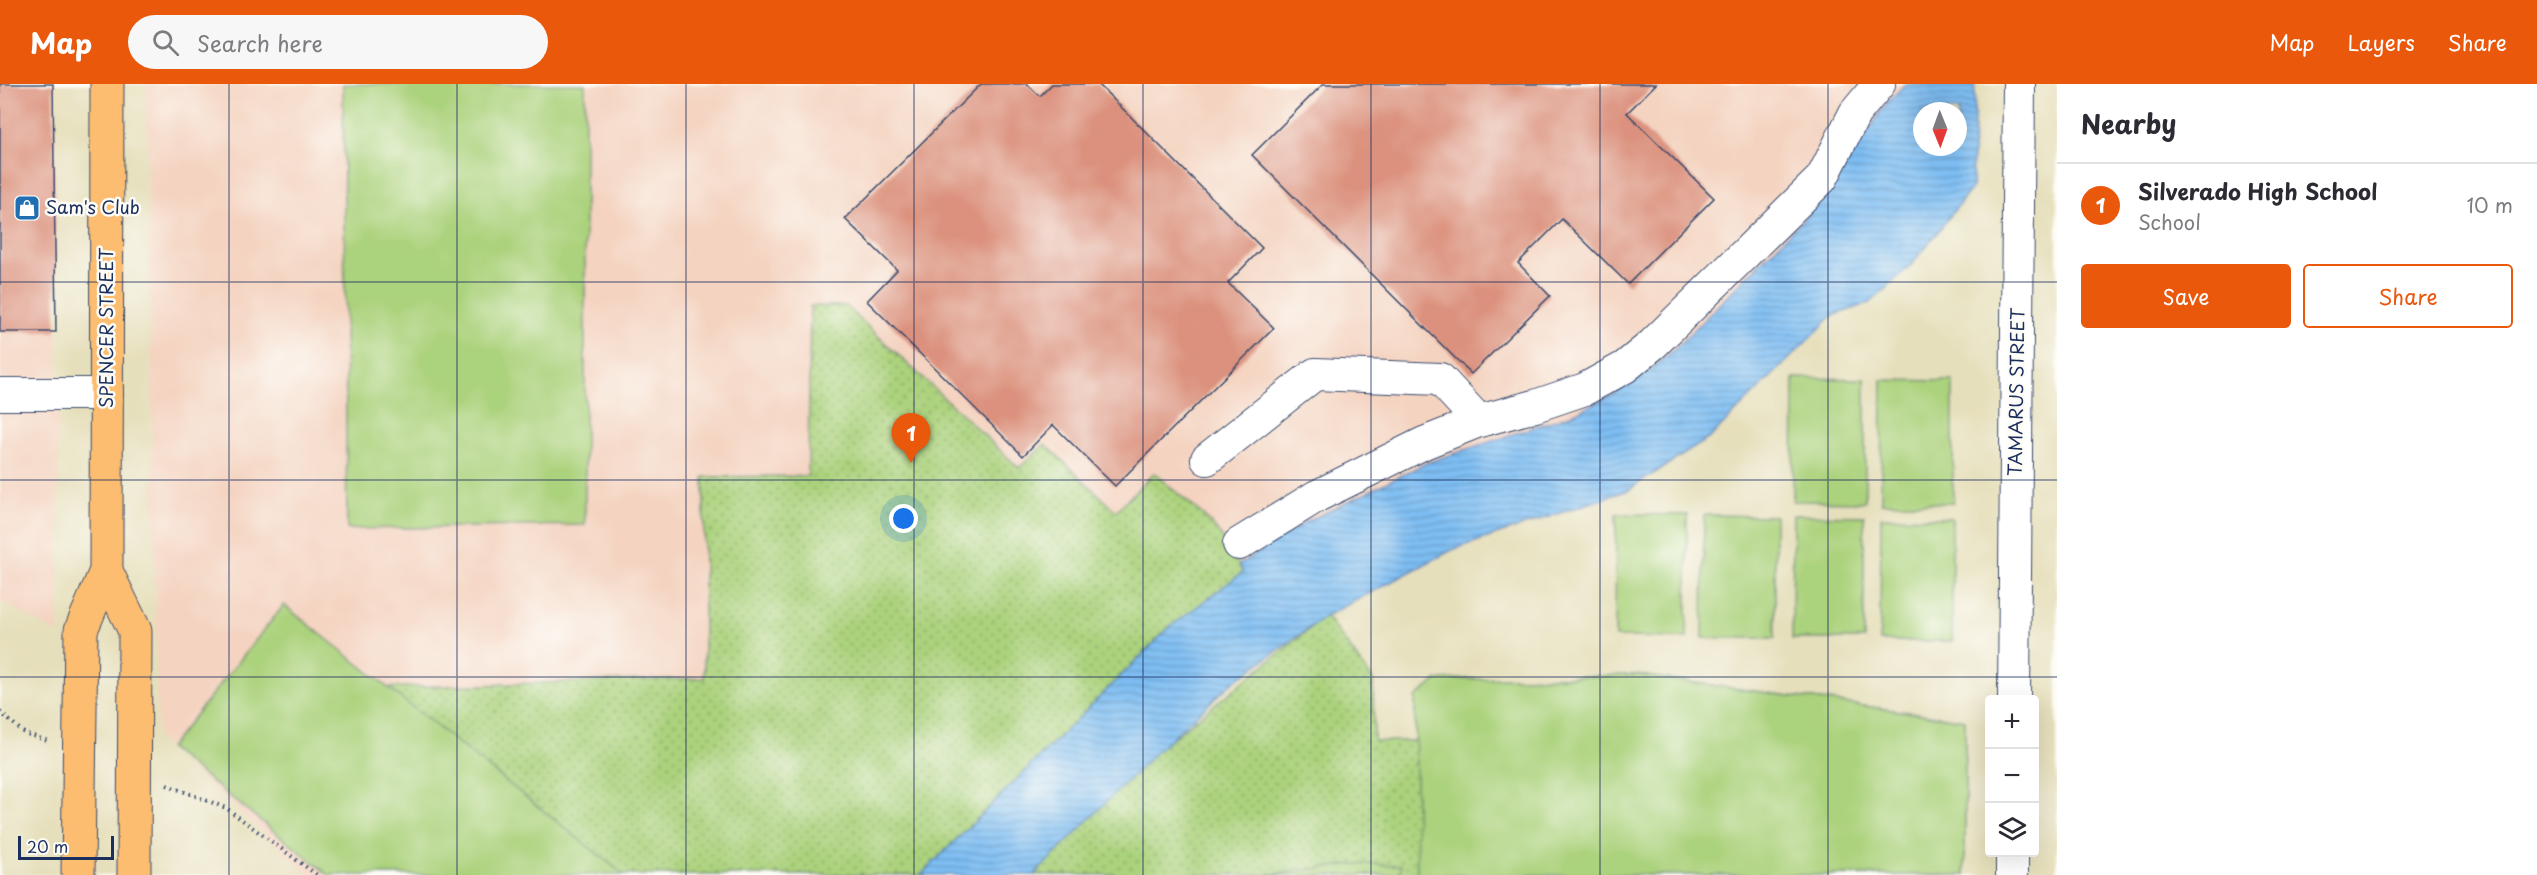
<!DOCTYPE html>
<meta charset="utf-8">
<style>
:root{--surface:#fff;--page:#f7f7f7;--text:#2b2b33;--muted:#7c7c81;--line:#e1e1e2;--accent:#ea580c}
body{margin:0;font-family:"Playpen Sans",sans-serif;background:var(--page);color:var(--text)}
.controls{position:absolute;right:18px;bottom:18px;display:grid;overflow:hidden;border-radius:6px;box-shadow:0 6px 24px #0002}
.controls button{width:54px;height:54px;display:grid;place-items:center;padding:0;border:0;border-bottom:2px solid var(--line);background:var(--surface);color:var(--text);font:30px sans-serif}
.compass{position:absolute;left:1913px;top:18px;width:54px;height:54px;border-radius:50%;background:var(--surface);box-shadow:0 6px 24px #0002;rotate:179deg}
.scale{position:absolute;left:18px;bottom:15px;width:96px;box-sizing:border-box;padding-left:6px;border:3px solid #1b2f5e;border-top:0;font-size:16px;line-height:21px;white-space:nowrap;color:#1b2f5e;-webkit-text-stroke:4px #fdfcf7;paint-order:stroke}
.you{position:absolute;left:904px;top:435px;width:21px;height:21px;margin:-15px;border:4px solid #fff;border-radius:50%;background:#1a73e8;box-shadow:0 0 0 9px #1a73e833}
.badge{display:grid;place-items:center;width:39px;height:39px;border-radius:50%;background:var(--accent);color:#fff;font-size:20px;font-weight:700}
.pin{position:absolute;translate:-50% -50px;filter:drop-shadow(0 2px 3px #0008)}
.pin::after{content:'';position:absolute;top:32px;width:21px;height:18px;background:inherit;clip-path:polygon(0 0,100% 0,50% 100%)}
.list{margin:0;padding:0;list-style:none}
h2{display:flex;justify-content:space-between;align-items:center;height:78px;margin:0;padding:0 24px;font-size:26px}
h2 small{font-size:20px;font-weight:400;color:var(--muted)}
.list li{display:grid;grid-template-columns:39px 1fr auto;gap:18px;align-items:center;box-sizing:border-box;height:84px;padding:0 24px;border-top:2px solid var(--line)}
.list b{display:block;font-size:22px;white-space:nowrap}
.list p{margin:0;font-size:20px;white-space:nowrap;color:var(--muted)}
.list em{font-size:20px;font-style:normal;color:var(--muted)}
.actions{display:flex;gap:12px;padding:18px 24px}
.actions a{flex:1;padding:14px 0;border:2px solid var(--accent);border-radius:6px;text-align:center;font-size:21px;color:var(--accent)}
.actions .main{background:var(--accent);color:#fff}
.icon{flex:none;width:33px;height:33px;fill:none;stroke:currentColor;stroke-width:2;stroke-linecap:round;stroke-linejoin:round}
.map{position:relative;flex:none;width:2057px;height:791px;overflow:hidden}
header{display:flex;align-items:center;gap:36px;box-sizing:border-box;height:84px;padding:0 30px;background:var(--accent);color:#fff}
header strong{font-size:28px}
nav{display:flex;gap:33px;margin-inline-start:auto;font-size:21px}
.search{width:420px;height:54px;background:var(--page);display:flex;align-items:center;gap:15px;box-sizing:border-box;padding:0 21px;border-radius:33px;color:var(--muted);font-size:22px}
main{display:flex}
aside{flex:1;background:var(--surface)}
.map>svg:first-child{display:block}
</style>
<header>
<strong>Map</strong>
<div class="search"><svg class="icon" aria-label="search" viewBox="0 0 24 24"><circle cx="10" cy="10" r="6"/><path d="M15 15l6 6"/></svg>Search here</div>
<nav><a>Map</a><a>Layers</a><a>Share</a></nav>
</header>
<main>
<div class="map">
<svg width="2057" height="791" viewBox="0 0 2057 791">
<defs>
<pattern id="grass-dots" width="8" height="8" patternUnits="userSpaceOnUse" patternTransform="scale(1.5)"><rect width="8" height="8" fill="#abd27c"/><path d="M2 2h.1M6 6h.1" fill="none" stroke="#8aab69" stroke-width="1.8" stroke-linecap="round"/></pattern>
<pattern id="water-rules" width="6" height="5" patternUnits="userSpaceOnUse" patternTransform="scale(1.5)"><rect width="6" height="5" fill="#7ebef3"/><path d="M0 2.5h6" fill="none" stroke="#669bc8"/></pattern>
</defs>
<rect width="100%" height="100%" fill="#fdfcf7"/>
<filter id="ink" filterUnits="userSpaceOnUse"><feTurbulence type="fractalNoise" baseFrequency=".0167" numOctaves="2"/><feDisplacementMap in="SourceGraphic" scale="12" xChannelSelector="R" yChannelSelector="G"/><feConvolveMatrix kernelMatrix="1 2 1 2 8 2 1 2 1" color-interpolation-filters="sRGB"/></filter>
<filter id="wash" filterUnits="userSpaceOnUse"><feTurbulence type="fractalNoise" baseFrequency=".008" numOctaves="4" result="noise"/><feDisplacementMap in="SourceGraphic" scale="24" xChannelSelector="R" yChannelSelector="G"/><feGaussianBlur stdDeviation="1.35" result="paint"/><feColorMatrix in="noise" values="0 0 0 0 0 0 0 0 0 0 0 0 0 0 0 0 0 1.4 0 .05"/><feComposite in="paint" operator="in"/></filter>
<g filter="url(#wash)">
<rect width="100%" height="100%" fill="#e6dfbb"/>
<!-- built -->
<g fill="#f4d3c0" fill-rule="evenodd">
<polygon points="0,0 56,0 59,550 0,517"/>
<path d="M146,0H1975L1972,104L1914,178L1870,219L1832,232L1711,353L1628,406L1452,466L1326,532L1233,598L1160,664L1034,791H310L158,654ZM1922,27H1958V63H1922Z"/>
</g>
<!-- grass -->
<g fill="url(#grass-dots)" stroke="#63806d" stroke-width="1.5">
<polygon points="810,222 846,222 1019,384 1045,360 1116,427 1154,389 1203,431 1220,450 1243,488 1170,543 921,791 613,791 379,604 704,594 704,393 808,392"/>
<polygon points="1326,532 1373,596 1374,657 1415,657 1437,596 1637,591 1965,636 1965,791 1034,791 1160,664"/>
</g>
<!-- green -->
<g fill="#abd27c" stroke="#63806d" stroke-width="1.5">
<polygon points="343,0 585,0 585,441 347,445"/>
<polygon points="1794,294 1865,295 1865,418 1793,417"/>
<polygon points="1882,296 1953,297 1953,419 1881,419"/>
<polygon points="1616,430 1687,431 1687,554 1615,553"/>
<polygon points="1704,431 1775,432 1775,554 1703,554"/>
<polygon points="1793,431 1864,432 1864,555 1792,555"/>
<polygon points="1881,433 1952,434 1952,557 1880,557"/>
<polygon points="284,521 624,791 329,791 169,664"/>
<polygon points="1637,591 1965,636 1965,791 1417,791 1415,614 1437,596"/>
<polygon points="1353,780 1401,781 1400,791 1264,791"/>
</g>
<!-- water -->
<path fill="url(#water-rules)" stroke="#4c76a8" stroke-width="1.5" fill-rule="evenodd" d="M1905,0H1975L1972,104L1914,178L1870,219L1832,232L1711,353L1628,406L1452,466L1326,532L1233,598L1160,664L1034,791H921L1170,543L1243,488L1239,481L1306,438L1426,379L1570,331L1612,311L1649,287L1676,264L1824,114L1886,20ZM1922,27H1958V63H1922Z"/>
<g id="blocks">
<!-- building -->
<g fill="#db917d">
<polygon points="0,0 53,0 56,248 0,248"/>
<polygon points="981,0 1027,0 1040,12 1052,0 1098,0 1262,164 1228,199 1274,244 1115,402 1053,341 1023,372 867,217 897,186 845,135"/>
<polygon points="1323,0 1656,0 1627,29 1714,114 1628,200 1562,135 1518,179 1550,212 1471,290 1252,71"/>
</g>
</g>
</g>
<g filter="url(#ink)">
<use href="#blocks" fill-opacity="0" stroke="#39496c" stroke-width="1.5"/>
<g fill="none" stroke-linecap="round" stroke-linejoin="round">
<!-- minor casing -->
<g stroke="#39496c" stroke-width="34">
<g id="minor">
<polyline points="0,310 107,310"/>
<polyline points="1207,375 1315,290 1440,295 1479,337"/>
<polyline points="1239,460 1317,412 1424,359 1479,337 1535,322 1585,305 1625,283 1653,260 1822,94 1855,29 1879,0"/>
<polyline points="2014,616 2019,0"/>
<polyline points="2012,791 2012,768"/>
</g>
</g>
<!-- major casing -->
<g stroke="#39496c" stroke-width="35">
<g id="major">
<polyline points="106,487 135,547 134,791"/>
<polyline points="78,791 81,546 106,487 107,0"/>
</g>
</g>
<!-- path -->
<g stroke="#39496c" stroke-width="4" stroke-dasharray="1.5 4.5" stroke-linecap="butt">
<polyline points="0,628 24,649 48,657"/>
<polyline points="167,701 226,724 317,791"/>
</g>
<!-- minor -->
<use href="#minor" stroke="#fff" stroke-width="32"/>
<!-- major -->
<use href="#major" stroke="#fcbd6f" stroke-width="33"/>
</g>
</g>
<!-- grid -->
<path fill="none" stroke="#1b2f5e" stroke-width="1.5" stroke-opacity="0.55" d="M229,0V791M457,0V791M686,0V791M914,0V791M1143,0V791M1371,0V791M1600,0V791M1828,0V791M0,198H2057M0,396H2057M0,593H2057"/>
<!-- icons -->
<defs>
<g id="shop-square" transform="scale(1.35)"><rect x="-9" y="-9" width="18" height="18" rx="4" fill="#1f6fb2" stroke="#fdfcf7"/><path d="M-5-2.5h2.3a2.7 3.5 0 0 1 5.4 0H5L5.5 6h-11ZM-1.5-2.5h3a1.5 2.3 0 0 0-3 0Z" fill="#fff"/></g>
</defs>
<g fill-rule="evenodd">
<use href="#shop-square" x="27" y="124"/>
</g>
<g text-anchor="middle" stroke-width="5" stroke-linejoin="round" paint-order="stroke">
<!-- poi labels -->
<g font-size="18" fill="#1b2f5e" stroke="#fdfcf7" text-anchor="start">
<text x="46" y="130">Sam's Club</text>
</g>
<!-- street labels -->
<g font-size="18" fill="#1b2f5e" stroke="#fdfcf7">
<text transform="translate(107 244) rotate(-90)" y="6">SPENCER STREET</text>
<text transform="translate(2017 308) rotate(-89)" y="6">TAMARUS STREET</text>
</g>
</g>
</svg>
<div class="controls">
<button>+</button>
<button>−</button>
<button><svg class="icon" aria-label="layers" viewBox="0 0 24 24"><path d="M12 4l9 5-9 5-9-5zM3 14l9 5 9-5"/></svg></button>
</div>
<svg class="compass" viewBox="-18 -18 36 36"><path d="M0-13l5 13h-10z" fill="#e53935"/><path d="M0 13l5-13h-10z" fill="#7c7c81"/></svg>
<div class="scale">20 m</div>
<div class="you"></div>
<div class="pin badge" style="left:911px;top:379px">1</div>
</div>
<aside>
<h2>Nearby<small></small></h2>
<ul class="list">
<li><span class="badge">1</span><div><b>Silverado High School</b><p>School</p></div><em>10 m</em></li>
</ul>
<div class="actions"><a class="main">Save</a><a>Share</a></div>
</aside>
</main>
